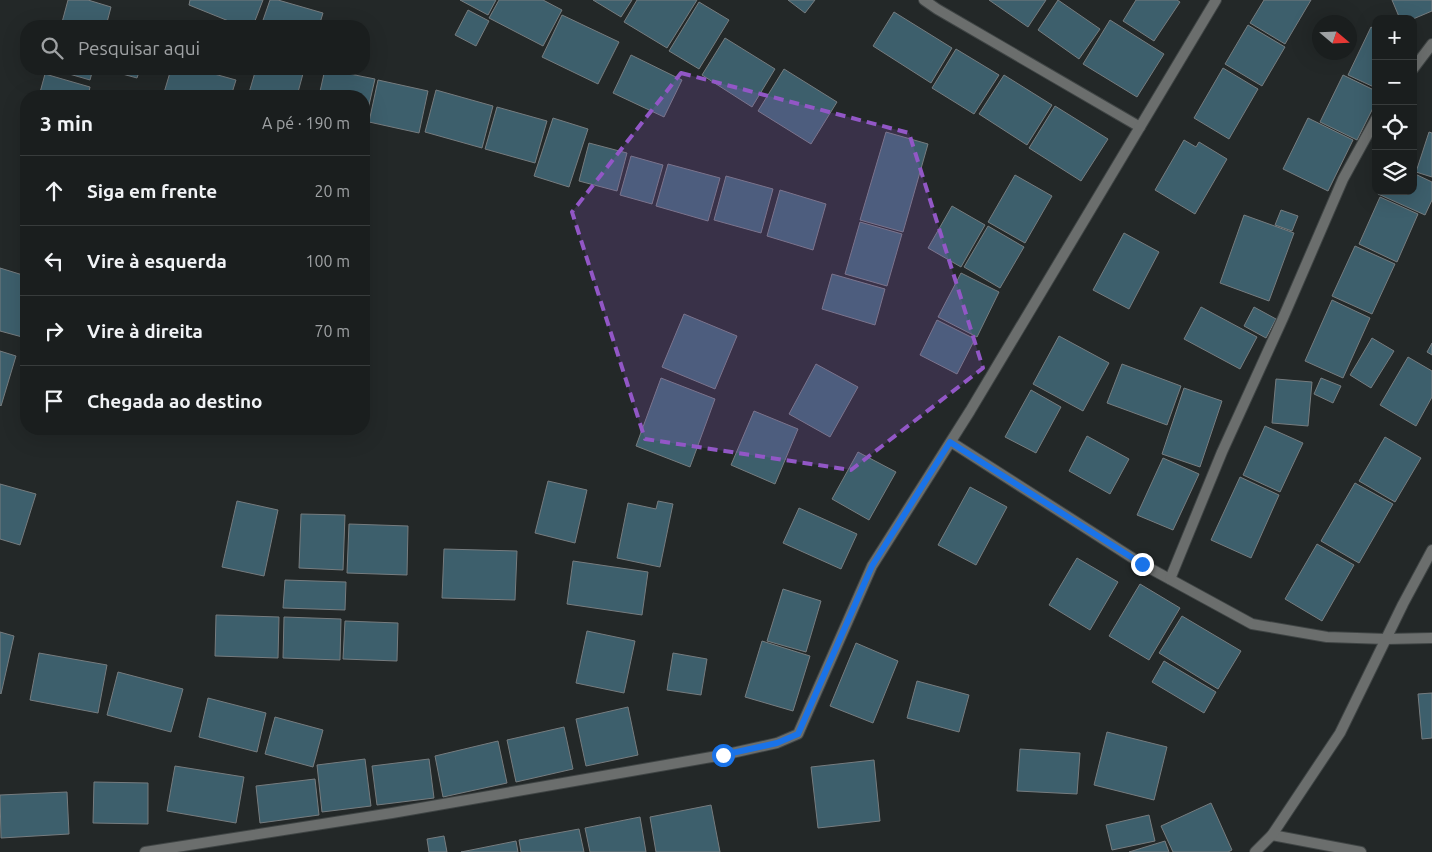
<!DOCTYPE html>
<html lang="pt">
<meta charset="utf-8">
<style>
:root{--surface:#1a1e1e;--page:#232727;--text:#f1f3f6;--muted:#9fa2a4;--line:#383c3c}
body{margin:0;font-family:Ubuntu,sans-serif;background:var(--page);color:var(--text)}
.controls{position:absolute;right:15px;top:15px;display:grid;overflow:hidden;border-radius:10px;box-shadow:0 5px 20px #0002}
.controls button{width:45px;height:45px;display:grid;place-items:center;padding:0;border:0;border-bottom:1px solid var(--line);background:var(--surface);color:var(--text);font:25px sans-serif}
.compass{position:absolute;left:1312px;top:15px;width:45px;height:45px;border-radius:50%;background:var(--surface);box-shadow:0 5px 20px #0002;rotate:109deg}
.stop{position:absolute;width:15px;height:15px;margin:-11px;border:4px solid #1a73e8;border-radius:50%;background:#fff}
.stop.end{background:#1a73e8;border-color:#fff;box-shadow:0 1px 5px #0008}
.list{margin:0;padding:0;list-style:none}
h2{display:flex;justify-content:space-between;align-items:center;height:65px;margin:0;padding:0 20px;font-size:21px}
h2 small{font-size:16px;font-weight:400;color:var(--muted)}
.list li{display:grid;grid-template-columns:32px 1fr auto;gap:15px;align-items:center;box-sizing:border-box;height:70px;padding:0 20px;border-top:1px solid var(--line)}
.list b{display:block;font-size:19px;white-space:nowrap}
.list em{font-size:16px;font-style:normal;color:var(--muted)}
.icon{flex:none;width:28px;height:28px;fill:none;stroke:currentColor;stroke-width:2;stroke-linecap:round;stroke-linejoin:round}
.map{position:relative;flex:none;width:1432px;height:852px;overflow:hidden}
.search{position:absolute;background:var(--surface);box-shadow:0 5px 20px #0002;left:20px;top:20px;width:350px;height:55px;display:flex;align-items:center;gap:12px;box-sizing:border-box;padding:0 18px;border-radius:20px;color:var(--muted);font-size:19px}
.panel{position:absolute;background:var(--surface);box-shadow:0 5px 20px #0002;left:20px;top:90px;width:350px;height:345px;border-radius:20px}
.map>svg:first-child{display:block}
</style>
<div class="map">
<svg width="1432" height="852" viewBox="0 0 1432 852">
<rect width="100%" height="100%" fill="#232828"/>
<!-- building -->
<g fill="#3d5f6c" stroke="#767c7f">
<polygon points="68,0 88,0 111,7 106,26 61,26"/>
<polygon points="190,0 263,0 253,26 241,26 189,5"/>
<polygon points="270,0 278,0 323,13 319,26 261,26"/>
<polygon points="460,0 496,0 488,15"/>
<polygon points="499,0 543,0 562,10 543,46 489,18"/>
<polygon points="593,0 632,0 621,17"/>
<polygon points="637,0 697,0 667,48 624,22"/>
<polygon points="788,0 815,0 805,13"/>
<polygon points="989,0 1046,0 1028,27"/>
<polygon points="1058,0 1100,29 1079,59 1038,30"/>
<polygon points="1136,0 1177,0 1180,2 1154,41 1123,21"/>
<polygon points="1264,0 1311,0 1285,44 1250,23"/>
<polygon points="1392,0 1432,0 1432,11 1413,19 1400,19"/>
<polygon points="699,2 729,20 699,69 669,51"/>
<polygon points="468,10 489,21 476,46 455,35"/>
<polygon points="894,12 952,48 931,83 873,46"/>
<polygon points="562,15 619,42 598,84 542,57"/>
<polygon points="1110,20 1164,54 1137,97 1083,64"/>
<polygon points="1248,25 1285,47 1262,86 1225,64"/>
<polygon points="1371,27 1376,30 1376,88 1348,75"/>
<polygon points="725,38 775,69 752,107 702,75"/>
<polygon points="956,49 999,75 974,114 932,88"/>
<polygon points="631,55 682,80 664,117 613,93"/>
<polygon points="1223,68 1258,89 1229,139 1194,118"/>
<polygon points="52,69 93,69 90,80"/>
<polygon points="104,69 140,69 137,78"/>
<polygon points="171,69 196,69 236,80 231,96 163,96"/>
<polygon points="256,69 299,69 304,70 297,96 248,96"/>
<polygon points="325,69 375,79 365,122 364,122 364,96 319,96"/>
<polygon points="784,69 837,102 811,144 758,111"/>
<polygon points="45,74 90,87 88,96 39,96"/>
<polygon points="1004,75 1052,105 1027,145 979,114"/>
<polygon points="1343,75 1376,91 1376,102 1357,140 1320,122"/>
<polygon points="378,80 428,91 419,133 369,122"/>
<polygon points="436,90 493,106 482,148 425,132"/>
<polygon points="1055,106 1108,139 1081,181 1029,148"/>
<polygon points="497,107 547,121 535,163 485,149"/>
<polygon points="553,118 588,129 569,187 534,176"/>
<polygon points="1308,118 1353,140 1328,191 1283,169"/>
<polygon points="886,132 928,144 903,232 860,220"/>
<polygon points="1429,132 1432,133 1432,177 1416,172"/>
<polygon points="1184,140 1196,147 1199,142 1227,159 1195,214 1155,190"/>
<polygon points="589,143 627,153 617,191 579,181"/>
<polygon points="631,156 663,165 652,204 620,195"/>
<polygon points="668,164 720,178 708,221 656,206"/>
<polygon points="1413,173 1432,182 1432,200 1425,215 1378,194 1379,191 1413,191"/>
<polygon points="1015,175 1052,196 1025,243 988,222"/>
<polygon points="726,176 773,189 761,233 714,220"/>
<polygon points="780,190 826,204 813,250 767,236"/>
<polygon points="1380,197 1418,214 1397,262 1359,244"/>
<polygon points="952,206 985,225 961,267 928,248"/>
<polygon points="1281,210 1298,216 1292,231 1275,225"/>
<polygon points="1244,215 1294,233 1269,301 1220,283"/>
<polygon points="860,222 902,234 887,286 845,274"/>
<polygon points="988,226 1024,247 1000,288 964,267"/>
<polygon points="1124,233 1159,252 1129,309 1093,290"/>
<polygon points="1355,246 1395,264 1372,314 1332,296"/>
<polygon points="0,268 26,276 26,338 0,331"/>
<polygon points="961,273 999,292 977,337 938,317"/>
<polygon points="832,274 885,289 875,325 822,309"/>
<polygon points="1332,300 1370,318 1343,378 1305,361"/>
<polygon points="1201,307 1257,337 1240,369 1184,339"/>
<polygon points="1254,307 1276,319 1266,338 1244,326"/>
<polygon points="684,314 737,336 715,389 662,367"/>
<polygon points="937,320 975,339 957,374 920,355"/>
<polygon points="1059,336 1109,363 1083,411 1033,384"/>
<polygon points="1372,338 1394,351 1371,388 1350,375"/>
<polygon points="1432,343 1432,355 1427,352"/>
<polygon points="0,351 16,356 1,406 0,405"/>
<polygon points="1408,357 1432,371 1432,397 1416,426 1380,405"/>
<polygon points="816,364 858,387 830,437 789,414"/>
<polygon points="1122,364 1181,386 1167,425 1107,403"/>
<polygon points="661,378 715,399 690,467 636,446"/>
<polygon points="1321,378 1341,386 1333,403 1314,394"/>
<polygon points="1276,379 1312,382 1308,426 1272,423"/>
<polygon points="1184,388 1222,401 1200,467 1162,454"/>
<polygon points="1031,390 1061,407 1036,453 1005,437"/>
<polygon points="754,411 798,429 775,484 731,465"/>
<polygon points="1265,426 1303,443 1280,492 1243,475"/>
<polygon points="1087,436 1129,459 1110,494 1069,471"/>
<polygon points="1385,437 1421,458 1395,502 1359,481"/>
<polygon points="858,452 896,472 869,520 832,499"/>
<polygon points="1163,458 1199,474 1173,530 1137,515"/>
<polygon points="1240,477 1279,495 1251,558 1211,540"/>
<polygon points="548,481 587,490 575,543 535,533"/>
<polygon points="1355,483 1393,504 1359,563 1321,541"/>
<polygon points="0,484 36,494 20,545 0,539"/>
<polygon points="970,487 1007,507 976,565 938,545"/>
<polygon points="237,501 278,510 264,576 222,567"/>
<polygon points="658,501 673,504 660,567 617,558 628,503 656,509"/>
<polygon points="799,508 857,534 841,569 783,543"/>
<polygon points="301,514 345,515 343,570 299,568"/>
<polygon points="349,524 408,526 407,575 347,573"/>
<polygon points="1317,544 1354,565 1322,621 1285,599"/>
<polygon points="444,549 517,551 515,600 442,598"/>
<polygon points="1077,558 1118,582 1090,630 1049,605"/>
<polygon points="573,561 648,572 642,615 567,604"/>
<polygon points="285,580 346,582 345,610 283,608"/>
<polygon points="1140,584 1180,608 1149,660 1109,636"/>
<polygon points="783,589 821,601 806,652 767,641"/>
<polygon points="216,615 279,617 278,658 215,656"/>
<polygon points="1182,616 1241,651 1218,689 1159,653"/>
<polygon points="284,617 341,619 340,660 283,658"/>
<polygon points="345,621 398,623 397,661 343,659"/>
<polygon points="587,631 635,641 624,693 576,683"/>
<polygon points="0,632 14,636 1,694 0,693"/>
<polygon points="762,641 810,656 793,711 745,697"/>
<polygon points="856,643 898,661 873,723 830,706"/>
<polygon points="39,653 107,665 98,713 30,700"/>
<polygon points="673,653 707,659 701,695 667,690"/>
<polygon points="1164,661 1216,692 1204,713 1152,682"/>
<polygon points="118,672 183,689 171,732 107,715"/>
<polygon points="917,681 969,695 959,732 907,718"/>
<polygon points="1432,693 1432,738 1422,739 1418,694"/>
<polygon points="208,698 266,713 257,752 199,737"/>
<polygon points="628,707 638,755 586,766 576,719"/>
<polygon points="275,717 323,730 313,767 265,754"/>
<polygon points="564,727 573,769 516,782 507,740"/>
<polygon points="1107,732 1167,747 1154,800 1094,785"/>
<polygon points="498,741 507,783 443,797 435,756"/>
<polygon points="1020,749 1080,753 1077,794 1017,791"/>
<polygon points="365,759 371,806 322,812 317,765"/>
<polygon points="429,759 434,798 377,805 372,766"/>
<polygon points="874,760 880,821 818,828 811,767"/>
<polygon points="175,766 244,777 236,823 167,811"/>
<polygon points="315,779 319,815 260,823 256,786"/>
<polygon points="94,782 148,783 148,824 93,823"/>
<polygon points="67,792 69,834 1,838 0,795"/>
<polygon points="1211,803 1232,850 1228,852 1173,852 1161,826"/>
<polygon points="711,805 720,852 656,852 650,817"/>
<polygon points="1149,815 1155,841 1112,850 1106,825"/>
<polygon points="640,817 646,852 590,852 585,828"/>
<polygon points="579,829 584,852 521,852 519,840"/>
<polygon points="444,836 447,852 429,852 427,839"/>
<polygon points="516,841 518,852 461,852"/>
<polygon points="1165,841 1169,852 1129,852"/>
</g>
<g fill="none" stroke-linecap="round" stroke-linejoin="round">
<!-- street casing -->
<g stroke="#3f4444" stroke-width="12">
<g id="street">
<polyline points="924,0 937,9 1140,127"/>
<polyline points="1413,69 1432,44"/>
<polyline points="951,442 1142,564 1252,624 1327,637 1386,639 1432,638"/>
<polyline points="1170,579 1222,452 1283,318 1343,179 1376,119"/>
<polyline points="1272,835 1361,852"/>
<polyline points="145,852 392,813 723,755 777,743 798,734 872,566 970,411 1216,0"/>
<polyline points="1255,852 1272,835 1340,733 1403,604 1432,550"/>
</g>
</g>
<!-- street -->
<use href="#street" stroke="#6b6e6d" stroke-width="10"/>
</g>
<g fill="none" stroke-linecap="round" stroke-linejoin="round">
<!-- route -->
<polyline stroke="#1a73e8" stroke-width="6" points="723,755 777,743 798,734 872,566 950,442 1142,564"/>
</g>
<!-- marked area -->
<path fill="#9257c6" fill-opacity="0.2" stroke="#9257c6" stroke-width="4" stroke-dasharray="10 6" stroke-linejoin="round" d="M681,73L909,133L983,368L851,470L645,439L572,212Z"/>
</svg>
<div class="controls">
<button>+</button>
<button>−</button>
<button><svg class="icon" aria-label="locate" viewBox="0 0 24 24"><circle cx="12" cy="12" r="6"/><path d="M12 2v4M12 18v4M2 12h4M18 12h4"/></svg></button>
<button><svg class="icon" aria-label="layers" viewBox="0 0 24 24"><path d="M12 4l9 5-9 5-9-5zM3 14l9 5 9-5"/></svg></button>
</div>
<svg class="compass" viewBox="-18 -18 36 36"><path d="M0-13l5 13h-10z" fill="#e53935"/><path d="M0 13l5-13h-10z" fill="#9fa2a4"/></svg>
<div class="stop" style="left:723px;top:755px"></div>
<div class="stop end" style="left:1142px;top:564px"></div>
<div class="search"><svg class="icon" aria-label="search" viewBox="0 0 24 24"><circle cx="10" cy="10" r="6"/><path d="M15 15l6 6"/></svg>Pesquisar aqui</div>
<section class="panel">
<h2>3 min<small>A pé · 190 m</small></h2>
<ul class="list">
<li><svg class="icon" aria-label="ahead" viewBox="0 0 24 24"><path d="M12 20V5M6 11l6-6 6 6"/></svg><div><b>Siga em frente</b></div><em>20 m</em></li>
<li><svg class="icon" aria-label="left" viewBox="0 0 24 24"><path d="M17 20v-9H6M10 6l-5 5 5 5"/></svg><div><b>Vire à esquerda</b></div><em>100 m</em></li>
<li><svg class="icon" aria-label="right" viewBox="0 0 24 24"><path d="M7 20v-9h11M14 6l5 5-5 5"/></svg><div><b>Vire à direita</b></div><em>70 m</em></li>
<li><svg class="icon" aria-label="arrive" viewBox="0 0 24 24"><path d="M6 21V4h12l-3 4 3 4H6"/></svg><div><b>Chegada ao destino</b></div></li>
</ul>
</section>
</div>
